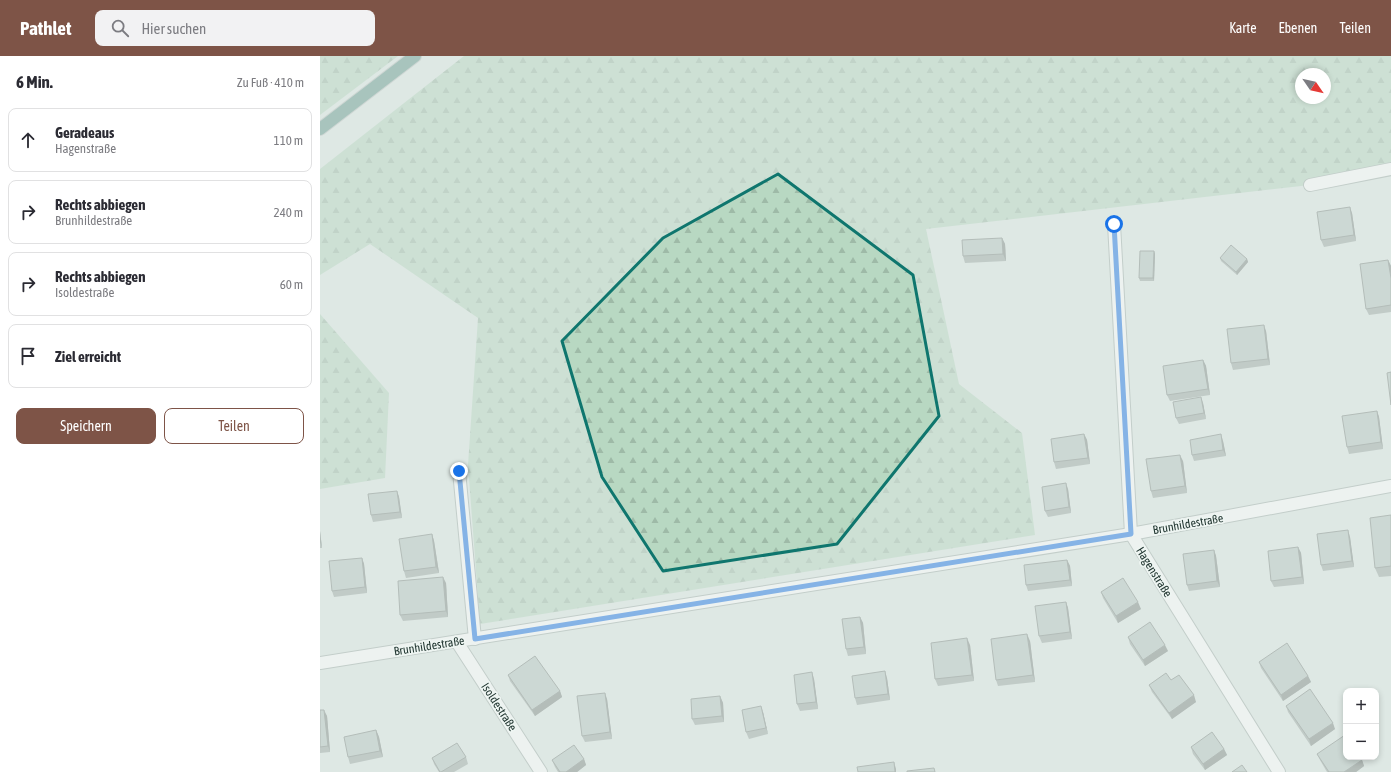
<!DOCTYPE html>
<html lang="de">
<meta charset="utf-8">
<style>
:root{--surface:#fff;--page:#f2f2f3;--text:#2b2b33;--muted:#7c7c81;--line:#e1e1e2;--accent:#7e5447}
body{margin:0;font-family:"Asap Condensed",sans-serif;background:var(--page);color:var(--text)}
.controls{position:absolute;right:12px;bottom:12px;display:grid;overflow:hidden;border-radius:8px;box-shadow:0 2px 6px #0003}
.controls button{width:36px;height:36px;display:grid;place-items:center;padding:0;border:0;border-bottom:1px solid var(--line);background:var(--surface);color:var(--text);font:20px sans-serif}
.compass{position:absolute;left:975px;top:12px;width:36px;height:36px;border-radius:50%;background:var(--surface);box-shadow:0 2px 6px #0003;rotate:124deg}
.stop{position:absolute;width:12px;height:12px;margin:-9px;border:3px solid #1a73e8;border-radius:50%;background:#fff}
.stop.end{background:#1a73e8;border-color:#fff;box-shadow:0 1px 4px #0008}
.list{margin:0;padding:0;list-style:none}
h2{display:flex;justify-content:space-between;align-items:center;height:52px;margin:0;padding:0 16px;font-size:17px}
h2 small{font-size:13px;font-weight:400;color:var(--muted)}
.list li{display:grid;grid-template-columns:26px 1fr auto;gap:12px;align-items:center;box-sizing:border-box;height:64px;margin:0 8px 8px;padding:0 8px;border:1px solid var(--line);border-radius:8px}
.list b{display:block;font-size:15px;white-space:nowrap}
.list p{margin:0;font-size:13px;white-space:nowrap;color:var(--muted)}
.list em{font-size:13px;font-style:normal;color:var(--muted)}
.actions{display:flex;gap:8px;padding:12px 16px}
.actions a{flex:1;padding:9px 0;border:1px solid var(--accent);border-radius:8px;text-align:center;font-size:14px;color:var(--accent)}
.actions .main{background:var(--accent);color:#fff}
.icon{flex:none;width:22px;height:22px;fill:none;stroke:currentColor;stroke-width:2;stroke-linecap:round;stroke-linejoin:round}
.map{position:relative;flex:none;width:1071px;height:716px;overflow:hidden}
header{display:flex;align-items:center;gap:24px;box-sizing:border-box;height:56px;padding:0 20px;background:var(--accent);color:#fff}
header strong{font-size:19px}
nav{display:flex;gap:22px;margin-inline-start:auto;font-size:14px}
.search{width:280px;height:36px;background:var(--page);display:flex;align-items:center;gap:10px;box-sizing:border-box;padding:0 14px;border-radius:8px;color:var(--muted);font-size:15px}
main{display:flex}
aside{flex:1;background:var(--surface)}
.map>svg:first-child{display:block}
</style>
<header>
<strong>Pathlet</strong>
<div class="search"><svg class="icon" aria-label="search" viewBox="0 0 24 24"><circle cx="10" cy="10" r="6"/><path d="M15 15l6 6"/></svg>Hier suchen</div>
<nav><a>Karte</a><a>Ebenen</a><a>Teilen</a></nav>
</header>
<main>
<aside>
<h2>6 Min.<small>Zu Fuß · 410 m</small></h2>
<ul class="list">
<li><svg class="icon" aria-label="ahead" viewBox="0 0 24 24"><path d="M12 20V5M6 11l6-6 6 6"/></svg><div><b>Geradeaus</b><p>Hagenstraße</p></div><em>110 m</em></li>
<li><svg class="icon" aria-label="right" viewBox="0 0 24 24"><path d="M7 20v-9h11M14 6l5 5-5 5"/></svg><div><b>Rechts abbiegen</b><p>Brunhildestraße</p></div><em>240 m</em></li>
<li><svg class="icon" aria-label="right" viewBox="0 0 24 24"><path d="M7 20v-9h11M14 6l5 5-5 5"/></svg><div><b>Rechts abbiegen</b><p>Isoldestraße</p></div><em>60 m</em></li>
<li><svg class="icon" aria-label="arrive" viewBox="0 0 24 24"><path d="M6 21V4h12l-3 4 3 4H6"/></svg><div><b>Ziel erreicht</b></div></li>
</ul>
<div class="actions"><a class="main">Speichern</a><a>Teilen</a></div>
</aside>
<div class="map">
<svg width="1071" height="716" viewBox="0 0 1071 716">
<defs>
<pattern id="forest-firs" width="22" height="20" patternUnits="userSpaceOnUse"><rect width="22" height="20" fill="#b8d8c2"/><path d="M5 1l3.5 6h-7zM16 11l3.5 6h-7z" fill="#9ebaa7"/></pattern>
</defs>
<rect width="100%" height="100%" fill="#dee8e4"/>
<!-- forest -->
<g fill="url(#forest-firs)" fill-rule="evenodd">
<polygon points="0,0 78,0 0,59"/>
<path d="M144,0H1071V109L990,129L606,173L639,328L702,377L715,479L160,568L148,409L158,262L50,188L0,219V113ZM981,18H1005V42H981Z"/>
<polygon points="0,258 69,337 65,422 0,433"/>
</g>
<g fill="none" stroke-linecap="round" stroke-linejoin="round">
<!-- minor casing -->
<g stroke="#a2afab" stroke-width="14">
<g id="minor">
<polyline points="990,129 1071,113"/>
<polyline points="794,168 811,478 959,716"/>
<polyline points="139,415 155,583"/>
<polyline points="137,586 221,716"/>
<polyline points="0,607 811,478 1071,430"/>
</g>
</g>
<!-- major casing -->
<g stroke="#bcc3c1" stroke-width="14">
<polyline id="major" points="0,73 95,0"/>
</g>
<!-- minor -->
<use href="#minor" stroke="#fff" stroke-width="12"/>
<!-- major -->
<use href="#major" stroke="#669a8f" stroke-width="12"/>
</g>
<!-- wall -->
<g fill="#9da9a5">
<polygon points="1032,157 1036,185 1004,191 1001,184"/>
<polygon points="682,182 685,188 686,205 645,207 643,200"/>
<polygon points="834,195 835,198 834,225 820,225 819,222"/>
<polygon points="900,202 927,203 928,206 917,219 901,205"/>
<polygon points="1068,204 1071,210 1071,256 1049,259 1046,253"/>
<polygon points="946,275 950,309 913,314 911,307"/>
<polygon points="883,304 886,310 890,339 850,345 847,339"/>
<polygon points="883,347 886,363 859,368 856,362"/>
<polygon points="1057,355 1059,361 1063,393 1029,398 1027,391"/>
<polygon points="764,378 767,384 770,408 736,413 734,406"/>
<polygon points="903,385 906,400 874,405 872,399"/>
<polygon points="863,405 867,437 833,442 831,435"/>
<polygon points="748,433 751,457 728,461 725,455"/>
<polygon points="77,435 79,441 82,462 53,466 51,459"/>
<polygon points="1071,459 1071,520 1059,521 1055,512"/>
<polygon points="0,475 2,492 0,492"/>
<polygon points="112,478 114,485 119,517 86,522 84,515"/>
<polygon points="1030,481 1034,511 1003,515 1001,509"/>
<polygon points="978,491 981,497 984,528 954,531 951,525"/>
<polygon points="894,494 896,500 900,531 869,535 867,529"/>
<polygon points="42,502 44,508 47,537 14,541 12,535"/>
<polygon points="747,504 750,510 752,530 708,535 706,529"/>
<polygon points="126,527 128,561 83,565 80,559"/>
<polygon points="781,536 821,553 798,567 783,542"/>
<polygon points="746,546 748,552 752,583 722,587 719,580"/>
<polygon points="540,561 543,567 546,598 528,600 526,593"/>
<polygon points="808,581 848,595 825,610 810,588"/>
<polygon points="710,585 715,626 678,630 676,624"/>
<polygon points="650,589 654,625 618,630 615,623"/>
<polygon points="939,606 988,620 991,626 963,645 941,612"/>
<polygon points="188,619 240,635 242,641 215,660 190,625"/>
<polygon points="567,622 570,644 537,649 535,642"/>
<polygon points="494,623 498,653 480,655 477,648"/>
<polygon points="851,624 876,646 852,663 832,636 829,629"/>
<polygon points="400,640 403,647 404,666 375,669 372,663"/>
<polygon points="287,643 292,683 265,686 262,680"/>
<polygon points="966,650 1015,673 991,690 968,656"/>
<polygon points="0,654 7,660 10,696 0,697"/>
<polygon points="443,656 448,678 429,683 426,676"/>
<polygon points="56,674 59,681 63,701 30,708 28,701"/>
<polygon points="871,691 904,693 907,699 885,714 873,698"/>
<polygon points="997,698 1042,704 1044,710 1036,716 1007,716 1000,704"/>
<polygon points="146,701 148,708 134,716 119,716 114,708 112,702"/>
<polygon points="264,703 266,709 257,716 238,716 235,711 232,704"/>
</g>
<!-- shaded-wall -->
<g fill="#808a86">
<polygon points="1030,151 1032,157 1036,185 1034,179"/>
<polygon points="682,182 685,188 686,205 683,198"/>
<polygon points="834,195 835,198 834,225 833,222"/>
<polygon points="927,203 928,206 917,219 916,216"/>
<polygon points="1068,204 1071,210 1071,222"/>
<polygon points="944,269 946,275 950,309 948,303"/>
<polygon points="883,304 886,310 890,339 888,333"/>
<polygon points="881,341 883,347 886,363 884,357"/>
<polygon points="1057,355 1059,361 1063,393 1061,386"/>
<polygon points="764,378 767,384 770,408 768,402"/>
<polygon points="901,378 903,385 906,400 903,394"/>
<polygon points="860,399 863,405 867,437 865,430"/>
<polygon points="746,427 748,433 751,457 749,451"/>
<polygon points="77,435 79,441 82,462 80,456"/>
<polygon points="1028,474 1030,481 1034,511 1032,505"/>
<polygon points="0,475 2,492 0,486"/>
<polygon points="112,478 114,485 119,517 116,511"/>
<polygon points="978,491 981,497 984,528 982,521"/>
<polygon points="894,494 896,500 900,531 897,525"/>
<polygon points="42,502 44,508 47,537 45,531"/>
<polygon points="747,504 750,510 752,530 750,524"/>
<polygon points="123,521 126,527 128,561 126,555"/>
<polygon points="746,546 748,552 752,583 750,576"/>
<polygon points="818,546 821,553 798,567 796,560"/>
<polygon points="540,561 543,567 546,598 544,591"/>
<polygon points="707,578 710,585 715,626 713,619"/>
<polygon points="647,582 650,589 654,625 652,619"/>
<polygon points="845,589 848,595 825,610 823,604"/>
<polygon points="565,615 567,622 570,644 568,638"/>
<polygon points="492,616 494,623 498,653 496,646"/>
<polygon points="988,620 991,626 963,645 961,639"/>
<polygon points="240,635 242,641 215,660 212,654"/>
<polygon points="285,637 287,643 292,683 290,676"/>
<polygon points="874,639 876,646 852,663 849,657"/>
<polygon points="400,640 403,647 404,666 402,660"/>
<polygon points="441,650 443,656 448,678 446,672"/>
<polygon points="4,654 7,660 10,696 8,690"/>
<polygon points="1013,667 1015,673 991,690 989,683"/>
<polygon points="56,674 59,681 63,701 60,695"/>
<polygon points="904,693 907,699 885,714 883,708"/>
<polygon points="264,703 266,709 257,716 246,716"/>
<polygon points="1042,704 1044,710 1036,716 1024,716"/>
<polygon points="574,706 576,713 576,716 575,716"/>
</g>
<!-- building -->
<g fill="#b7c5c0" stroke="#808a86">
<polygon points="1030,151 1034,179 1001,184 997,156"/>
<polygon points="682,182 683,198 643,200 642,184"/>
<polygon points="911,189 927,203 916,216 900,202"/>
<polygon points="820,195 834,195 833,222 819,222"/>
<polygon points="1068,204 1071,222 1071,249 1046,253 1040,208"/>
<polygon points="944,269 948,303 911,307 907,273"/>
<polygon points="883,304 888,333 847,339 843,310"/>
<polygon points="1071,316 1071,349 1067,317"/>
<polygon points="881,341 884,357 856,362 853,346"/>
<polygon points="1057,355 1061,386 1027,391 1022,360"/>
<polygon points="764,378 768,402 734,406 731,383"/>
<polygon points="901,378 903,394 872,399 870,384"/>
<polygon points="860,399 865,430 831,435 826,403"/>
<polygon points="746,427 749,451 725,455 722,431"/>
<polygon points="77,435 80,456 51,459 48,438"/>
<polygon points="1071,459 1071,510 1055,512 1050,462"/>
<polygon points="1028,474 1032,505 1001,509 997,478"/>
<polygon points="112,478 116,511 84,515 79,483"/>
<polygon points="978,491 982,521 951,525 948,495"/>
<polygon points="894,494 897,525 867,529 863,498"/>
<polygon points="42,502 45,531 12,535 9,505"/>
<polygon points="747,504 750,524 706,529 704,509"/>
<polygon points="123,521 126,555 80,559 78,525"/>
<polygon points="803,522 818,546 796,560 781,536"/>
<polygon points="746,546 750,576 719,580 715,550"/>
<polygon points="540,561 544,591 526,593 522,563"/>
<polygon points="830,566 845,589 823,604 808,581"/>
<polygon points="707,578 713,619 676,624 671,583"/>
<polygon points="647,582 652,619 615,623 611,587"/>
<polygon points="967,587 988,620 961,639 939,606"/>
<polygon points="215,600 240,635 212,654 188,619"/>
<polygon points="565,615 568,638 535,642 532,620"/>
<polygon points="492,616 496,646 477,648 474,619"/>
<polygon points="846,617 851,624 859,619 874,639 849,657 829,629"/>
<polygon points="990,633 1013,667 989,683 966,650"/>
<polygon points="285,637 290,676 262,680 257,640"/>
<polygon points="400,640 402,660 372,663 371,643"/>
<polygon points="441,650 446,672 426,676 422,654"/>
<polygon points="0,654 4,654 8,690 0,691"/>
<polygon points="56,674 60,695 28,701 24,681"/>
<polygon points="892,676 904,693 883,708 871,691"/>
<polygon points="1025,679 1026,701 1040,701 1042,704 1024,716 1009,716 997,698"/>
<polygon points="137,687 146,701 121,716 120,716 112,702"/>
<polygon points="254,689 264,703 246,716 240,716 232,704"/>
<polygon points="574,706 575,716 538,716 537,711"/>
<polygon points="922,709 927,716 912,716"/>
<polygon points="614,712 615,716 587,716 587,715"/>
</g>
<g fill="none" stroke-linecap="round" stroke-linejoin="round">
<!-- route -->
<polyline stroke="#1a73e8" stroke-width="5" points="139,415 155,583 811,478 794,168"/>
</g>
<!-- marked area -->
<path d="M0 0H1071V716H0ZM458,118L593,219L619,360L517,488L343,515L282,421L242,285L343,182Z" fill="#dee8e4" fill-opacity=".55" fill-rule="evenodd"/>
<path fill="none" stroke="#0f766e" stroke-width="3" stroke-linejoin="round" d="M458,118L593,219L619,360L517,488L343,515L282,421L242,285L343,182Z"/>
<g text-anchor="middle" stroke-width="3.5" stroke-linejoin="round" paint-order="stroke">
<!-- street labels -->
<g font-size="12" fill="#213631" stroke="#eef5f2">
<text transform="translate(868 468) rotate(-10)" y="4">Brunhildestraße</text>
<text transform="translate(834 516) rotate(58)" y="4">Hagenstraße</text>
<text transform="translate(109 590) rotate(-9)" y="4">Brunhildestraße</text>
<text transform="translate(179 651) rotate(57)" y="4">Isoldestraße</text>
</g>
</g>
</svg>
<div class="controls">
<button>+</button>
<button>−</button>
</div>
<svg class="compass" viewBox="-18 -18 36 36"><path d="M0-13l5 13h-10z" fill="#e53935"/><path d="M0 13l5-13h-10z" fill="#7c7c81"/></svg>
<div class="stop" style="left:794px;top:168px"></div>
<div class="stop end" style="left:139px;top:415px"></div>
</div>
</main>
